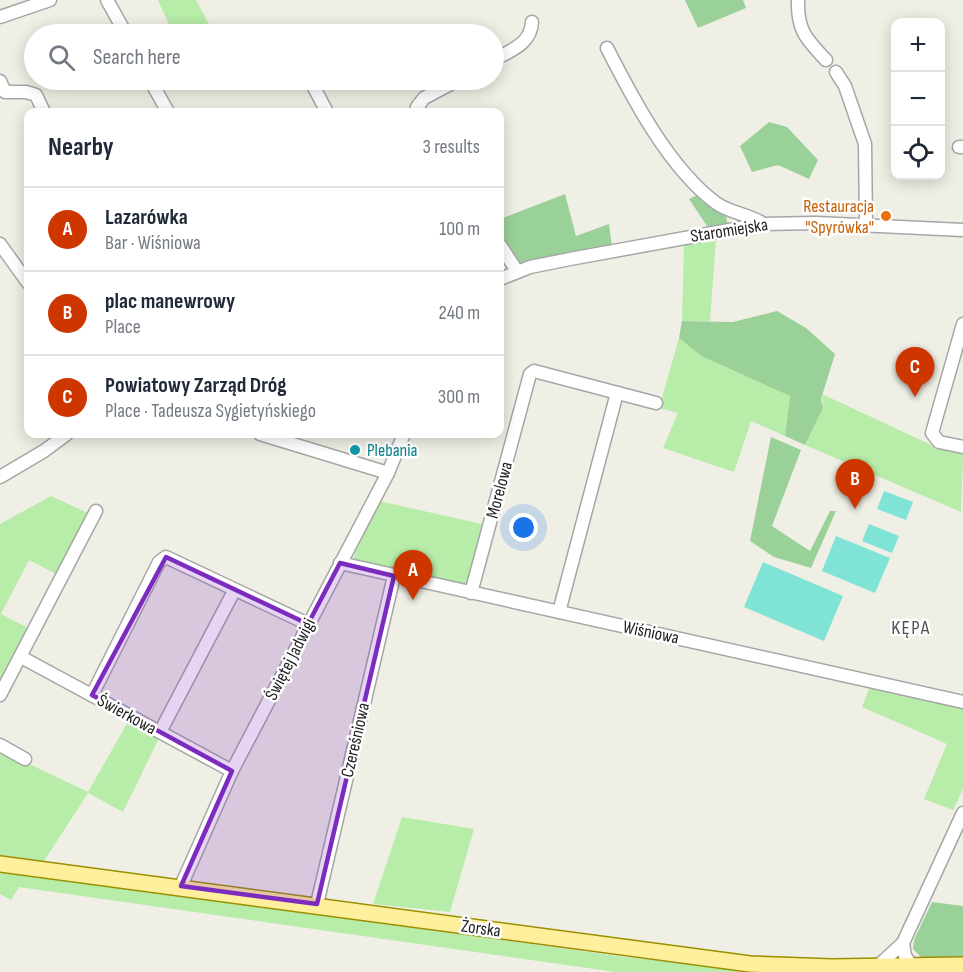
<!DOCTYPE html>
<meta charset="utf-8">
<style>
:root{--surface:#fff;--page:#f2f2f3;--text:#1f2937;--muted:#747a83;--line:#e0e1e3;--accent:#ce3600}
body{margin:0;font-family:"Sofia Sans Condensed",sans-serif;background:var(--page);color:var(--text)}
.controls{position:absolute;right:18px;top:18px;display:grid;overflow:hidden;border-radius:12px;box-shadow:0 3px 15px #0003}
.controls button{width:54px;height:54px;display:grid;place-items:center;padding:0;border:0;border-bottom:2px solid var(--line);background:var(--surface);color:var(--text);font:30px sans-serif}
.you{position:absolute;left:524px;top:528px;width:21px;height:21px;margin:-15px;border:4px solid #fff;border-radius:50%;background:#1a73e8;box-shadow:0 0 0 9px #1a73e833}
.badge{display:grid;place-items:center;width:39px;height:39px;border-radius:50%;background:var(--accent);color:#fff;font-size:20px;font-weight:700}
.pin{position:absolute;translate:-50% -50px;filter:drop-shadow(0 2px 3px #0008)}
.pin::after{content:'';position:absolute;top:32px;width:21px;height:18px;background:inherit;clip-path:polygon(0 0,100% 0,50% 100%)}
.list{margin:0;padding:0;list-style:none}
h2{display:flex;justify-content:space-between;align-items:center;height:78px;margin:0;padding:0 24px;font-size:26px}
h2 small{font-size:20px;font-weight:400;color:var(--muted)}
.list li{display:grid;grid-template-columns:39px 1fr auto;gap:18px;align-items:center;box-sizing:border-box;height:84px;padding:0 24px;border-top:2px solid var(--line)}
.list b{display:block;font-size:22px;white-space:nowrap}
.list p{margin:0;font-size:20px;white-space:nowrap;color:var(--muted)}
.list em{font-size:20px;font-style:normal;color:var(--muted)}
.icon{flex:none;width:33px;height:33px;fill:none;stroke:currentColor;stroke-width:2;stroke-linecap:round;stroke-linejoin:round}
.map{position:relative;flex:none;width:963px;height:972px;overflow:hidden}
.search{position:absolute;background:var(--surface);box-shadow:0 3px 15px #0003;left:24px;top:24px;width:480px;height:66px;display:flex;align-items:center;gap:15px;box-sizing:border-box;padding:0 21px;border-radius:33px;color:var(--muted);font-size:22px}
.panel{position:absolute;background:var(--surface);box-shadow:0 3px 15px #0003;left:24px;top:108px;width:480px;height:330px;border-radius:12px}
.map>svg:first-child{display:block}
</style>
<div class="map">
<svg width="963" height="972" viewBox="0 0 963 972">
<rect width="100%" height="100%" fill="#f0efe5"/>
<!-- grass -->
<g fill="#b8eca9">
<polygon points="158,0 196,0 214,34 173,34"/>
<polygon points="716,238 710,321 682,321 684,245"/>
<polygon points="679,338 701,356 790,396 785,436 751,421 734,472 663,448 678,413 659,408"/>
<polygon points="822,394 940,449 963,454 961,512 805,445 823,408"/>
<polygon points="51,496 90,514 60,576 29,560 1,614 32,630 0,686 0,524"/>
<polygon points="379,501 486,525 469,588 353,562 355,553"/>
<polygon points="870,686 963,706 963,789 953,810 924,799 947,744 862,707"/>
<polygon points="129,720 159,738 123,812 88,793 44,861 0,855 0,750 88,792"/>
<polygon points="402,817 474,829 450,912 373,904"/>
<polygon points="0,870 624,957 795,972 615,972 19,887 11,900 0,894"/>
</g>
<!-- forest -->
<g fill="#9ad198">
<polygon points="685,0 743,0 746,8 698,28"/>
<polygon points="769,122 787,127 818,160 809,179 778,165 752,172 740,146"/>
<polygon points="565,194 576,236 609,224 612,247 518,265 500,237 500,219"/>
<polygon points="698,195 725,212 728,226 711,230 707,226 689,199"/>
<polygon points="777,311 806,328 835,354 821,399 823,408 805,445 785,436 790,396 701,356 679,338 682,321 733,322"/>
<polygon points="771,437 801,450 772,526 810,551 830,511 836,511 811,568 774,557 750,541"/>
<polygon points="932,902 963,906 963,957 921,957 913,949 914,940"/>
</g>
<!-- pitch -->
<g fill="#7fe3d6">
<polygon points="884,491 913,502 906,520 877,509"/>
<polygon points="869,524 899,536 892,553 862,541"/>
<polygon points="836,536 890,558 875,593 822,571"/>
<polygon points="763,562 843,596 824,641 744,607"/>
</g>
<g fill="none" stroke-linecap="round" stroke-linejoin="round">
<!-- minor casing -->
<g stroke="#a6a6a6" stroke-width="15">
<g id="minor">
<polyline points="107,0 126,34"/>
<path d="M798,0C797,30 806,39 826,60"/>
<polyline points="0,17 50,0"/>
<path d="M607,48C633,99 669,168 716,203C730,213 748,214 762,223"/>
<path d="M494,60C511,50 531,44 532,22"/>
<polyline points="836,72 845,86 865,144 866,225"/>
<polyline points="150,80 168,112"/>
<polyline points="310,80 327,112"/>
<polyline points="0,81 5,92 26,92 36,95 44,112"/>
<polyline points="421,112 417,107 424,98 458,80"/>
<polyline points="959,147 963,147"/>
<polyline points="0,244 28,283"/>
<polyline points="500,245 517,271"/>
<polyline points="500,279 530,267 570,259 762,224 816,223 963,230"/>
<polyline points="963,324 932,433 939,442 963,447"/>
<polyline points="260,434 388,473"/>
<polyline points="0,477 44,451 67,434"/>
<polyline points="340,563 963,702"/>
<polyline points="471,593 530,374 534,371 656,403"/>
<polyline points="559,612 617,393"/>
<polyline points="21,657 232,771"/>
<polyline points="0,695 96,511"/>
<polyline points="92,695 159,562 166,557 308,624"/>
<polyline points="160,732 234,591"/>
<polyline points="0,745 25,759"/>
<polyline points="181,886 232,771 388,473 404,434"/>
<polyline points="317,904 394,576"/>
<polyline points="878,966 903,943"/>
<polyline points="912,966 905,956 903,943 963,813"/>
</g>
</g>
<!-- major casing -->
<g stroke="#9a8f00" stroke-width="18">
<polyline id="major" points="0,864 750,964 832,967 963,965"/>
</g>
<!-- minor -->
<use href="#minor" stroke="#fff" stroke-width="12"/>
<!-- major -->
<use href="#major" stroke="#ffee9b" stroke-width="15"/>
</g>
<!-- marked area -->
<path fill="#7b2cbf" fill-opacity="0.2" stroke="#7b2cbf" stroke-width="4.5" stroke-linejoin="round" d="M166,557L308,624L340,563L394,576L317,904L181,886L232,771L92,695Z"/>
<!-- markers -->
<circle fill="#e8710a" stroke="#fff" stroke-width="2" cx="886" cy="216" r="6"/>
<circle fill="#0f9aa8" stroke="#fff" stroke-width="2" cx="355" cy="450" r="6"/>
<g text-anchor="middle" stroke-width="5" stroke-linejoin="round" paint-order="stroke">
<!-- food labels -->
<g font-size="18" fill="#c56008" stroke="#fff" text-anchor="end">
<text x="874" y="212">Restauracja<tspan x="874" dy="21">"Spyrówka"</tspan></text>
</g>
<!-- street labels -->
<g font-size="18" fill="#1f1f1f" stroke="#fff">
<text transform="translate(729 230) rotate(-9)" y="6">Staromiejska</text>
<text transform="translate(499 490) rotate(-75)" y="6">Morelowa</text>
<text transform="translate(651 632) rotate(12)" y="6">Wiśniowa</text>
<text transform="translate(290 659) rotate(-63)" y="6">Świętej Jadwigi</text>
<text transform="translate(127 714) rotate(29)" y="6">Świerkowa</text>
<text transform="translate(355 740) rotate(-77)" y="6">Czereśniowa</text>
<text transform="translate(481 928) rotate(8)" y="6">Żorska</text>
</g>
<!-- culture labels -->
<g font-size="18" fill="#0d838f" stroke="#fff" text-anchor="start">
<text x="367" y="456">Plebania</text>
</g>
<!-- neighbourhood labels -->
<g font-size="20" letter-spacing="1.5" fill="#525252" stroke="#fff">
<text x="911" y="634">KĘPA</text>
</g>
</g>
</svg>
<div class="controls">
<button>+</button>
<button>−</button>
<button><svg class="icon" aria-label="locate" viewBox="0 0 24 24"><circle cx="12" cy="12" r="6"/><path d="M12 2v4M12 18v4M2 12h4M18 12h4"/></svg></button>
</div>
<div class="you"></div>
<div class="pin badge" style="left:413px;top:600px">A</div>
<div class="pin badge" style="left:855px;top:509px">B</div>
<div class="pin badge" style="left:915px;top:397px">C</div>
<div class="search"><svg class="icon" aria-label="search" viewBox="0 0 24 24"><circle cx="10" cy="10" r="6"/><path d="M15 15l6 6"/></svg>Search here</div>
<section class="panel">
<h2>Nearby<small>3 results</small></h2>
<ul class="list">
<li><span class="badge">A</span><div><b>Lazarówka</b><p>Bar · Wiśniowa</p></div><em>100 m</em></li>
<li><span class="badge">B</span><div><b>plac manewrowy</b><p>Place</p></div><em>240 m</em></li>
<li><span class="badge">C</span><div><b>Powiatowy Zarząd Dróg</b><p>Place · Tadeusza Sygietyńskiego</p></div><em>300 m</em></li>
</ul>
</section>
</div>
